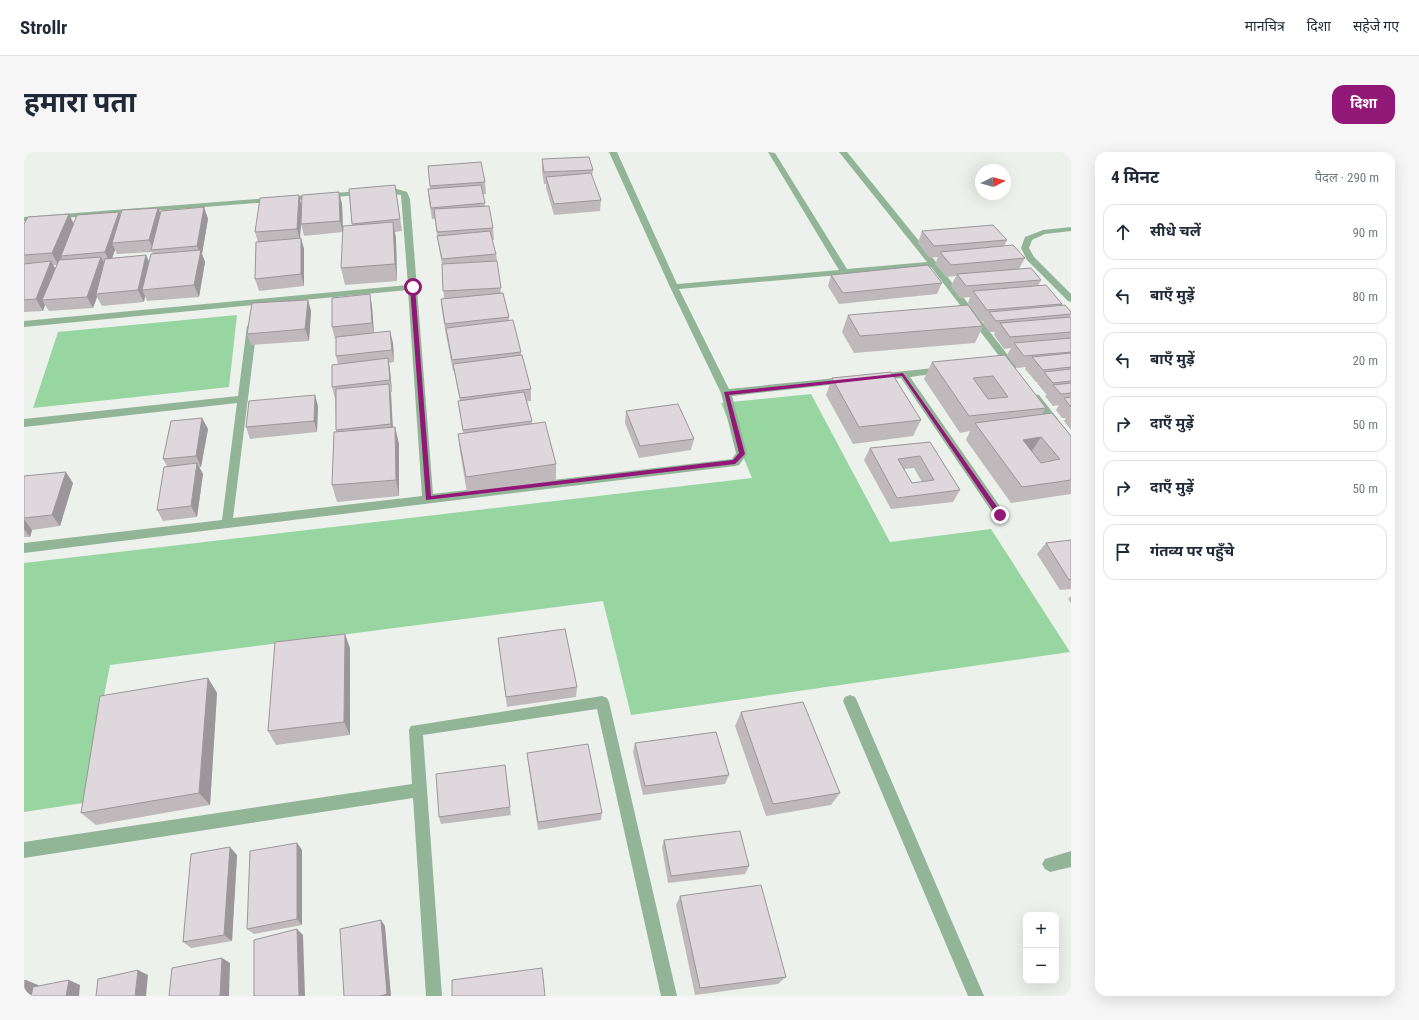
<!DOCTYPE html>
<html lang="hi">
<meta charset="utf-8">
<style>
:root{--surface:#fff;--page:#f6f6f7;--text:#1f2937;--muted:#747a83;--line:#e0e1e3;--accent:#911876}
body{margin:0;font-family:"Roboto Condensed","Noto Sans Devanagari",sans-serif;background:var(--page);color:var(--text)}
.controls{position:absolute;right:12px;bottom:12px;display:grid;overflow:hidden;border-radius:8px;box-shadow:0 4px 16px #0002}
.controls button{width:36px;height:36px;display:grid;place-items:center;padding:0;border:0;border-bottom:1px solid var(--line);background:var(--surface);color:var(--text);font:20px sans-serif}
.compass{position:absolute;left:951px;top:12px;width:36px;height:36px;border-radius:50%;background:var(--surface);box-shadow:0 4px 16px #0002;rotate:85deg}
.stop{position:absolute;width:12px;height:12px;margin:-9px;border:3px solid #911876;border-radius:50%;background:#fff}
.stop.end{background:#911876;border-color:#fff;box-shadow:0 1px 4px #0008}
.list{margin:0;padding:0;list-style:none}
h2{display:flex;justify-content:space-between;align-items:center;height:52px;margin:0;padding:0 16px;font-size:17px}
h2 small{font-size:13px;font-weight:400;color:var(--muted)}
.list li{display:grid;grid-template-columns:26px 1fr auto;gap:12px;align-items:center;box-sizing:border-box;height:56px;margin:0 8px 8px;padding:0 8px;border:1px solid var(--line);border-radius:12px}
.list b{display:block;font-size:15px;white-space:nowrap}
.list em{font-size:13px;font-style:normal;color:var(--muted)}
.icon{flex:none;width:22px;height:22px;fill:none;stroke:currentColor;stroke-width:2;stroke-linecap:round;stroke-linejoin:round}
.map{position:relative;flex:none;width:1047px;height:844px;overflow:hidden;border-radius:12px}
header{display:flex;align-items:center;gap:24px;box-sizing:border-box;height:56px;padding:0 20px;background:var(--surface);border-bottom:1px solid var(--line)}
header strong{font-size:19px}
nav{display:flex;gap:22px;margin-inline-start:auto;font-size:14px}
.intro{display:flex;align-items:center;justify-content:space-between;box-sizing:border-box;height:96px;padding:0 24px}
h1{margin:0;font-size:28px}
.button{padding:10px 18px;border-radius:12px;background:var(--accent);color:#fff;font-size:14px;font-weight:700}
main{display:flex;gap:24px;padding:0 24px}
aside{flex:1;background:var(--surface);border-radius:12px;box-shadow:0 4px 16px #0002}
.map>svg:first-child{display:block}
</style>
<header>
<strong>Strollr</strong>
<nav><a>मानचित्र</a><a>दिशा</a><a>सहेजे गए</a></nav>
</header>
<div class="intro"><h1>हमारा पता</h1><a class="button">दिशा</a></div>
<main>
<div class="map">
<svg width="1047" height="844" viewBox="0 0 1047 844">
<rect width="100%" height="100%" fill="#ecf1ec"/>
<!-- green -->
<g fill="#97d6a0">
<polygon points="213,163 205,235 9,256 34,180"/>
<polygon points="787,242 866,390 967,377 1046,500 607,563 579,449 86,513 59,651 0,660 0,411 728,326 697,251"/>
</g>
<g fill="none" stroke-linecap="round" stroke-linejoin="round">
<!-- street -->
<g fill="#92b597" fill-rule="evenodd">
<polygon points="585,0 593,0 653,132 815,118 744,0 751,1 823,117 903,110 815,0 823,0 912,110 993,215 988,218 985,217 907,115 655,137 705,237 822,225 827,228 822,231 708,244 723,302 715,313 711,314 0,401 0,391 198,368 213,251 0,275 0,267 214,244 223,174 228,171 233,174 209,366 398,344 384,138 0,175 0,169 384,133 377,43 362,41 0,69 0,65 362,37 373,37 383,40 386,47 409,342 708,307 712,301 697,241 646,135"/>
<polygon points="1047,75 1047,79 1021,82 1008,88 1005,96 1010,105 1047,142 1047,150 1044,149 1003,108 997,96 1001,85 1019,78"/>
<polygon points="920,215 925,218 923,220 886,225 980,360 982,363 980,366 972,366 877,226 852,228 847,225 852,222"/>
<polygon points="1011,242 1015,243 1047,284 1047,295 1043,294 1007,247 1006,245 1007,243"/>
<polygon points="826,543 831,545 833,549 960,844 944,844 819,549 821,545"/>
<polygon points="578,544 583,546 585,550 653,844 637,844 573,557 399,583 418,844 402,844 389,646 0,706 0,690 388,632 385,578 387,574"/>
<polygon points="1047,699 1047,715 1026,720 1021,717 1018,712 1021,707"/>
</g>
</g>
<!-- wall -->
<g fill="#bfb9bc" fill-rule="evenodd">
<polygon points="518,7 569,18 568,25 577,48 576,59 530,63 522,36 522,32 520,32 518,19"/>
<polygon points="404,14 461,30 462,42 459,42 461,54 469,76 470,88 468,88 472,102 473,109 477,141 485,165 485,168 497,200 497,204 507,237 507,249 503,249 508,269 508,272 532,312 532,329 443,341 436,299 434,282 439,281 434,249 436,249 430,219 429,219 422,183 418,159 417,147 420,147 418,112 415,96 411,67 408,67 405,49 404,37 406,37"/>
<polygon points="371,33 378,79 371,80 372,87 373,129 321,133 317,116 319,80 280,84 277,72 315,40 318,52 319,79 328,73 325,37"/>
<polygon points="275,43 276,86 280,97 280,134 235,139 231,127 234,90 231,80"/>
<path d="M180,55L184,67L178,102L181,110L175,145L123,149L121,144L120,150L78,154L73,145L69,156L25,159L21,153L19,159L0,160V69L1,71H50L96,63L134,56L136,61ZM91,98L93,102L128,100L129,102L125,111L122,103L88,106ZM29,113H33L31,117Z"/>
<polygon points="898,79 983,88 980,94 1001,106 995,117 1017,128 1014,134 1038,152 1038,153 1047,160 1046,165 1047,165 1047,278 1040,269 1042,266 1038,266 1032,258 1035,253 1029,254 1021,244 1023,242 1022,242 1013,231 1014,230 1012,230 1001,217 1002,215 993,216 983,203 987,196 980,197 970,183 971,180 965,180 959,171 960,169 957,170 944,151 946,145 936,146 927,134 932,124 922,125 911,112 914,105 905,106 894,91"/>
<polygon points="807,123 918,131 913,142 815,152 804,134"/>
<polygon points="284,148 287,159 285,189 227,193 223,182"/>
<polygon points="348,154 350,181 369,191 370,210 365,211 366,218 368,240 367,240 369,275 371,275 375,292 375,344 313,350 308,333 312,280 312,278 311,247 308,235 314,212 312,204 312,187 311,187 308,175"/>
<polygon points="824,163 959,174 951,191 830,201 818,180"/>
<polygon points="981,203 1022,256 1017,262 1047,284 1047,342 987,351 942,288 946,279 936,281 900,227 908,210"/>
<polygon points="808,226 897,268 889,284 829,292 802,243"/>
<polygon points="294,254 293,280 226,287 222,275"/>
<polygon points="602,259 670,287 667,298 615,306 601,271"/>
<polygon points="178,266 184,277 177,315 175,315 179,322 173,365 139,369 133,358 143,314 139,307"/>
<path d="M906,290L936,338L929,350L867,357L840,308L846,296ZM890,316L898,330L888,331L880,317Z"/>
<polygon points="0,324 49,331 36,374 8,378 6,385 0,385"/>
<polygon points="1047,388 1047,437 1036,438 1013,402 1022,391"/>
<polygon points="1047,444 1047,451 1044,447"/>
<polygon points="474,486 553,535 552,545 483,555"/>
<polygon points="326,496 326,583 252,593 244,579"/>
<polygon points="184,526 193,541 186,653 72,673 57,661"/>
<polygon points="717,560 816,641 807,653 742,664 711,574"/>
<polygon points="611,591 705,623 701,632 619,643 609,600"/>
<polygon points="503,601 578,661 577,668 514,678 504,610"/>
<polygon points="481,613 487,663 417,672 415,665"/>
<polygon points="640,688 725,714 721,722 644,731 638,695"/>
<polygon points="273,691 278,698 278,773 230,782 223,777"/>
<polygon points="213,703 208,789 167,796 159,790"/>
<polygon points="656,744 762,825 754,832 671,843 652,753"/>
</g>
<!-- shaded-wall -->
<g fill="#9b9699">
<polygon points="315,40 318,52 319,80 316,69"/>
<polygon points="275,43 278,55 276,88 273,77"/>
<polygon points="180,55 184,67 178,102 181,110 175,145 170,133 176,102 173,94"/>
<polygon points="134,56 139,67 130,98 125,88"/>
<polygon points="95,60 100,71 88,91 91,98 86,112 81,100"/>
<polygon points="45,62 51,74 37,104 38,105 34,113 28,101"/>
<polygon points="369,70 372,87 373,129 371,112"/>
<polygon points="277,86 280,97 280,134 277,122"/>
<polygon points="122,103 127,114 118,138 121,144 120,150 114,138"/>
<polygon points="77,105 83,117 72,142 73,145 69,156 63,145"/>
<polygon points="27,109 34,121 18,148 21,153 19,159 12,147"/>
<polygon points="346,142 348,154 350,183 348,171"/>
<polygon points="284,148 287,159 285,189 281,177"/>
<polygon points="366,179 369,191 370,210 368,198"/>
<polygon points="364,206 366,218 368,240 366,228"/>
<polygon points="365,232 367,244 369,283 367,272"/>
<polygon points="291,243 294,254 293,280 290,269"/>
<polygon points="178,266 184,277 177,315 172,304"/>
<polygon points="371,275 375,292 375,344 372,328"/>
<polygon points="1017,285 1006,302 999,288"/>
<polygon points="173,311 179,322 173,365 167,354"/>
<polygon points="42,320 49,331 36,374 28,363"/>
<polygon points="0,367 8,378 6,385 0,377"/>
<polygon points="321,482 326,496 326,583 320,570"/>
<polygon points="184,526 193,541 186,653 175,641"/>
<polygon points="273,691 278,698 278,773 273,767"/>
<polygon points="206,695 213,703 208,789 200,783"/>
<polygon points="357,768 361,774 367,844 356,844"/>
<polygon points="273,777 279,783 281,844 275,844"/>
<polygon points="198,806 206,811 205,844 196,844"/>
<polygon points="114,818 124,823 122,844 111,844"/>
<polygon points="2,828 14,833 12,844 0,844 0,838"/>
<polygon points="45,828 56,833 55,844 42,844"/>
</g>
<!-- building -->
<g fill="#ded7db" stroke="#9b9699" fill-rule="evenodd">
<polygon points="565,5 569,18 520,20 518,7"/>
<polygon points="457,10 461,30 406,34 404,14"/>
<polygon points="567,21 577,48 530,52 522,25"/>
<polygon points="371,33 376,67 328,72 325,37"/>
<polygon points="457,33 461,51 407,56 404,37"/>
<polygon points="315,40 316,69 277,72 278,43"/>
<polygon points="275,43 273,77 231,80 236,46"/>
<polygon points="465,54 469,76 413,80 410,57"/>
<polygon points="180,55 173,94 127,98 137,59"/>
<polygon points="134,56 125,88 88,91 98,58"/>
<polygon points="95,60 81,100 37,104 53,63"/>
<polygon points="45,62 28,101 0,103 0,72 4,65"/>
<polygon points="369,70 371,112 317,116 319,74"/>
<polygon points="969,73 983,88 910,94 898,79"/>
<polygon points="466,79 472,102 418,107 413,84"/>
<polygon points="277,86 277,122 231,127 232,90"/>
<polygon points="989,93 1001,106 927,113 916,100"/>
<polygon points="177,98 170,133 118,138 127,102"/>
<polygon points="122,103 114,138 72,142 81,107"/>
<polygon points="77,105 63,145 18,148 35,108"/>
<polygon points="27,109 12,147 0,148 0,112"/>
<polygon points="473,109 477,136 419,139 418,112"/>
<polygon points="904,113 918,131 819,141 807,123"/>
<polygon points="1007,116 1017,128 942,134 933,122"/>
<polygon points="1022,133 1038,152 963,158 949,139"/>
<polygon points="479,141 485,165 421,172 417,147"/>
<polygon points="346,142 348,171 308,175 308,146"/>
<polygon points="284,148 281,177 223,182 228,151"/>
<polygon points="944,153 959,174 836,184 824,163"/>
<polygon points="1041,153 1047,160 1047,162 972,169 965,160"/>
<polygon points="1047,165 1047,180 986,185 976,171"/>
<polygon points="489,168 497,200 428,208 422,176"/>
<polygon points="366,179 368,198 312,204 312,185"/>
<polygon points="1047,186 1047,200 1000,204 990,191"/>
<polygon points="1047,201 1047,215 1019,218 1008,205"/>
<polygon points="498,203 507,237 436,246 429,212"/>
<path d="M981,203L1022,256L945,264L908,210ZM969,224L984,245L964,247L949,226Z"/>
<polygon points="364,206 366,228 308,235 308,213"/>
<polygon points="1047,217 1047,229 1029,231 1020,220"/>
<polygon points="867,220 897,268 835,275 808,226"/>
<polygon points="1047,231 1047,241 1037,242 1029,233"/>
<polygon points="365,232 367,272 312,278 312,237"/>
<polygon points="500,240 508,269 439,278 434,249"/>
<polygon points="291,243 290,269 222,275 225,249"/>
<polygon points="1047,245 1047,254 1046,254 1040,246"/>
<polygon points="654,252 670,287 616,294 602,259"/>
<path d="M1028,261L1047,284V328L998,335L951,271ZM1017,285L1036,307L1017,311L999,288Z"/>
<polygon points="178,266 172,304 139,307 147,269"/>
<polygon points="521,270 532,312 442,325 434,282"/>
<polygon points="371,275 372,328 308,333 310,280"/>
<path d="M906,290L936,338L873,346L846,296ZM896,304L910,328L888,331L874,307Z"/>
<polygon points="173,311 167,354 133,358 140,315"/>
<polygon points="42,320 28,363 0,366 0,324"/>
<polygon points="1047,388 1047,427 1045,428 1022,391"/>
<polygon points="541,477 553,535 482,545 474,486"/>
<polygon points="321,482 320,570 244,579 251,490"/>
<polygon points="184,526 175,641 57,661 76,544"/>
<polygon points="779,550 816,641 749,652 717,560"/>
<polygon points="692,580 705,623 621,634 611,591"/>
<polygon points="564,592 578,661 514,670 503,601"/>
<polygon points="481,613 486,655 415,665 412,622"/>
<polygon points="716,679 725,714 647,724 640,688"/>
<polygon points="273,691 273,767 223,777 226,699"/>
<polygon points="206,695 200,783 159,790 167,702"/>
<polygon points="737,733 762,825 676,836 656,744"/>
<polygon points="357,768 363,842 356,844 320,844 316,777"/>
<polygon points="273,777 275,844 230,844 230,788"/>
<polygon points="198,806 196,844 145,844 148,816"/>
<polygon points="518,816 521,844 428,844 428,828"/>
<polygon points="114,818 111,844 72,844 74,827"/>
<polygon points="2,828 0,838 0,829"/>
<polygon points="45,828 42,844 7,844 9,835"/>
</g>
<!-- route -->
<polygon fill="#911876" points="389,134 391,135 407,344 709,308 715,301 700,240 879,221 979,363 974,365 878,224 705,243 721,302 711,312 402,348 386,135"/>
</svg>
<div class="controls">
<button>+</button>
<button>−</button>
</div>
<svg class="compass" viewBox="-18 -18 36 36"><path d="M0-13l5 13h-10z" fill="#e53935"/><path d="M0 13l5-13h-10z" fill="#747a83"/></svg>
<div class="stop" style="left:389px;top:135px"></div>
<div class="stop end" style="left:976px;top:363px"></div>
</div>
<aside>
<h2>4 मिनट<small>पैदल · 290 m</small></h2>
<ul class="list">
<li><svg class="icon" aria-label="ahead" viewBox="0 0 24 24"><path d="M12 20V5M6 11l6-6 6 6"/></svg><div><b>सीधे चलें</b></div><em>90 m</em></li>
<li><svg class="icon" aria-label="left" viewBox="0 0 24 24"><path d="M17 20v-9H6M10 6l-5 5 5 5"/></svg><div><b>बाएँ मुड़ें</b></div><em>80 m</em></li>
<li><svg class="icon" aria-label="left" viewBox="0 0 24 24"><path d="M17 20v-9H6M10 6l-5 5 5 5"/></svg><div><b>बाएँ मुड़ें</b></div><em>20 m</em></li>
<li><svg class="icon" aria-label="right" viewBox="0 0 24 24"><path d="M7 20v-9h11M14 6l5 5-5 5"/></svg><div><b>दाएँ मुड़ें</b></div><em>50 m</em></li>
<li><svg class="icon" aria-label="right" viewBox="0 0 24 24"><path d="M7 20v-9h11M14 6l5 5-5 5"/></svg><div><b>दाएँ मुड़ें</b></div><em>50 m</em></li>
<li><svg class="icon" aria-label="arrive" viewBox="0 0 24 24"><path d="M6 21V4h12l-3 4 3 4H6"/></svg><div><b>गंतव्य पर पहुँचे</b></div></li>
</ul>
</aside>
</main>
